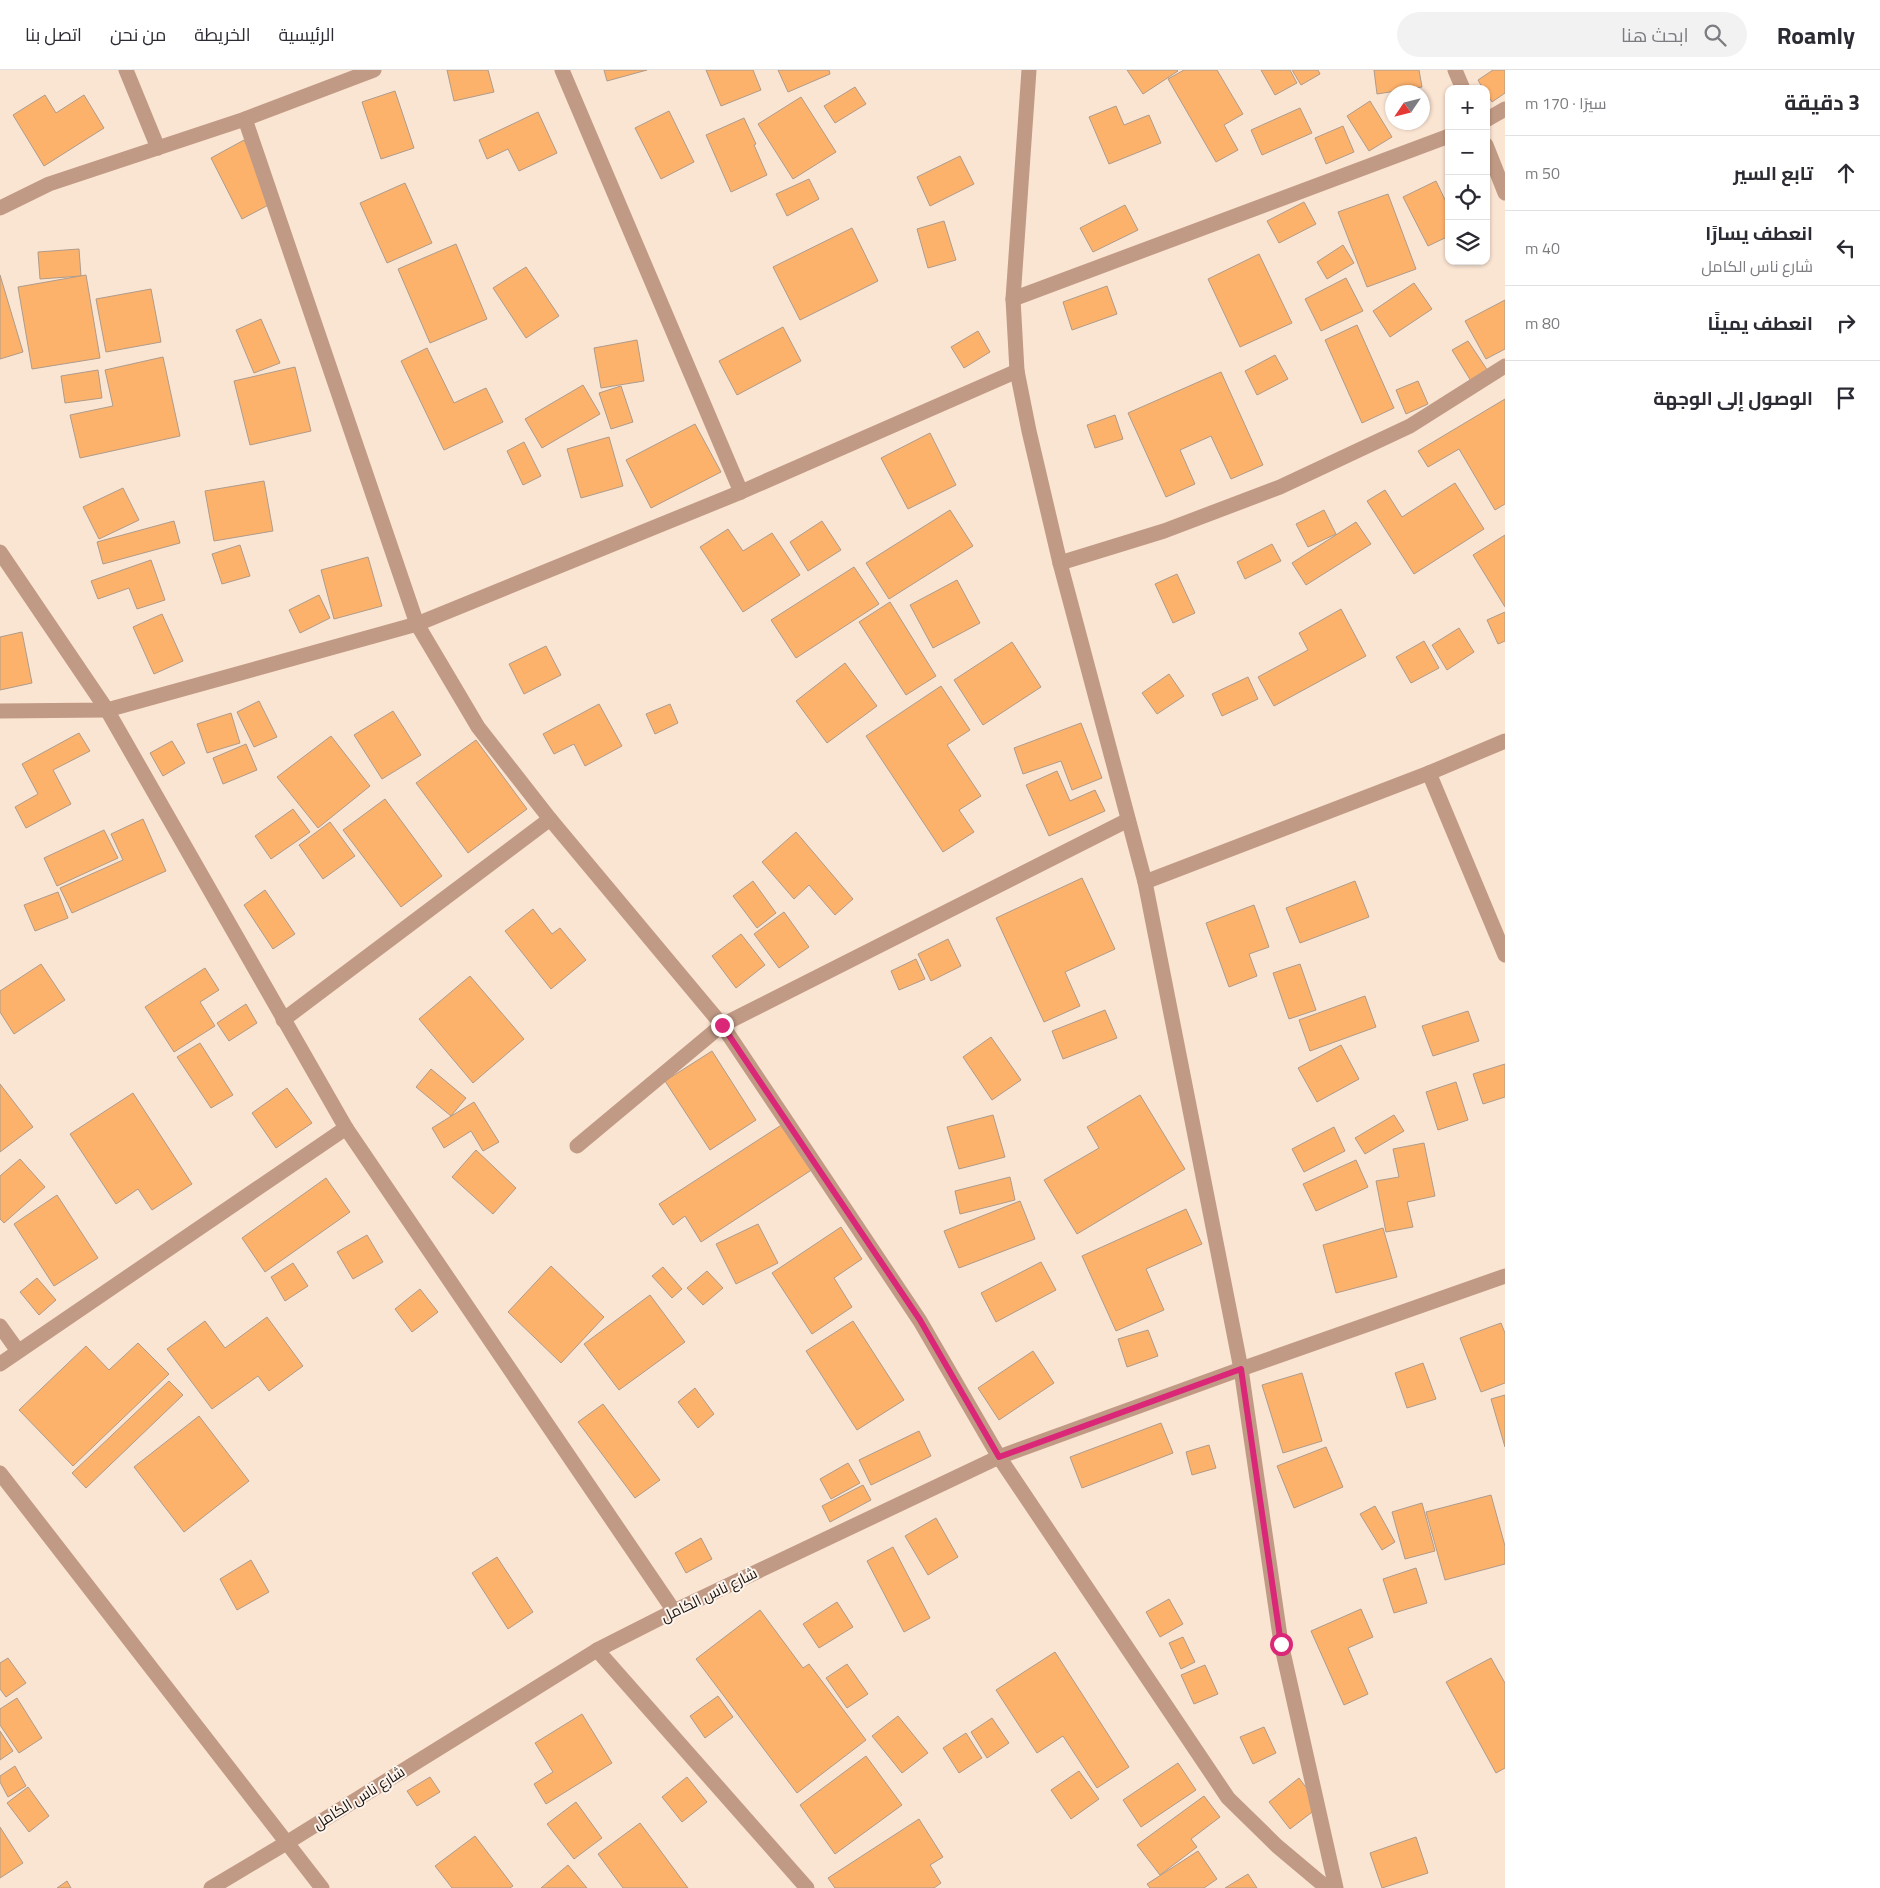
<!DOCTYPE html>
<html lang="ar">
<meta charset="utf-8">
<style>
:root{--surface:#fff;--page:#f2f2f3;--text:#2b2b33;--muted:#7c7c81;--line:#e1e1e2}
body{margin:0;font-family:"Titillium Web",Cairo,sans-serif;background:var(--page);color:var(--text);direction:rtl}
.controls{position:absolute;right:15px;top:15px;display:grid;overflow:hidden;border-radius:10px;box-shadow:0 1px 4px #0004}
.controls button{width:45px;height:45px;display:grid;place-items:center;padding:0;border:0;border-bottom:1px solid var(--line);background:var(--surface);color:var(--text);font:25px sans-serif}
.compass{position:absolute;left:1385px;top:15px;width:45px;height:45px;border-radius:50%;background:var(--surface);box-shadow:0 1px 4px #0004;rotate:235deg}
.stop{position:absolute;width:15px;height:15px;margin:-11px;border:4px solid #db2777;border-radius:50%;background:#fff}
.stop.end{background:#db2777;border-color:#fff;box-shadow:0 1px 5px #0008}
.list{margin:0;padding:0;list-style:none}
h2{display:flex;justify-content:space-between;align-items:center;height:65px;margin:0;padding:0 20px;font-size:21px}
h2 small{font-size:16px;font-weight:400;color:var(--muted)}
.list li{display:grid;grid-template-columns:32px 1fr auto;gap:15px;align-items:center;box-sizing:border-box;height:75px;padding:0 20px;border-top:1px solid var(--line)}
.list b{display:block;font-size:19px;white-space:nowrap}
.list p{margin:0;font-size:16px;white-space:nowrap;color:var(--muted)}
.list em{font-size:16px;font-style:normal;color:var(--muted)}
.icon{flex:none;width:28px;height:28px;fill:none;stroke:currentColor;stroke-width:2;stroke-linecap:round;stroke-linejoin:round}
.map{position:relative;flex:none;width:1505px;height:1818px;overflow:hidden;direction:ltr}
header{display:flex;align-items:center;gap:30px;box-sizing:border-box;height:70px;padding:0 25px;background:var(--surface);border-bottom:1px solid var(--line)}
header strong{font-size:24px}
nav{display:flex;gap:28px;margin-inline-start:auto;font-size:18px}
.search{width:350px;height:45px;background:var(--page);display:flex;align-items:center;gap:12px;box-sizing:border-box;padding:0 18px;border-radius:28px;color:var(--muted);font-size:19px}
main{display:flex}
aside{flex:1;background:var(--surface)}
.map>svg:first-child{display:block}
</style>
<header>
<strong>Roamly</strong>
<div class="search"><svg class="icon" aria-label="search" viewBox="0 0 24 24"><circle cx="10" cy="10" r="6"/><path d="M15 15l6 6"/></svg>ابحث هنا</div>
<nav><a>الرئيسية</a><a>الخريطة</a><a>من نحن</a><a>اتصل بنا</a></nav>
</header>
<main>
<aside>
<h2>3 دقيقة<small>سيرًا · 170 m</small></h2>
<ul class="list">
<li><svg class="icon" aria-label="ahead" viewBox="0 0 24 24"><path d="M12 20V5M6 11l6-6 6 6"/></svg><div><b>تابع السير</b></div><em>50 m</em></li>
<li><svg class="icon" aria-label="left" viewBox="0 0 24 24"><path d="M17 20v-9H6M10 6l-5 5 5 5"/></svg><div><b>انعطف يسارًا</b><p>شارع ناس الكامل</p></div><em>40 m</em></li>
<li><svg class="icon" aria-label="right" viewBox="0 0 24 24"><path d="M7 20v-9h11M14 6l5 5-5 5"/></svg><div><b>انعطف يمينًا</b></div><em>80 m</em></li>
<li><svg class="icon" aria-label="arrive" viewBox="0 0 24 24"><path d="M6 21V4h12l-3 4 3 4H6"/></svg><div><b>الوصول إلى الوجهة</b></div></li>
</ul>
</aside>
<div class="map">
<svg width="1505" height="1818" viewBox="0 0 1505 1818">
<rect width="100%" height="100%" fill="#fae4d2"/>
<!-- building -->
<g fill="#fdb26c" stroke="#af9b8a">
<polygon points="447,0 488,0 494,22 454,31"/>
<polygon points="604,0 647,0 607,11"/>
<polygon points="706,0 753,0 761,20 721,36"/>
<polygon points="778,0 829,0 830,4 788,22"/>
<polygon points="1127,0 1177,0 1178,1 1143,24"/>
<polygon points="1184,0 1217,0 1243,44 1224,55 1238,80 1216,92 1168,9"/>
<polygon points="1261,0 1290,0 1297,13 1275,25"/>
<polygon points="1292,0 1318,0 1320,4 1301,15"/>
<polygon points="1374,0 1419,0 1422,17 1377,24"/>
<polygon points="1493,0 1505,0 1505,23 1492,32 1486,23 1486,19 1483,19 1478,10"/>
<polygon points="855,17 866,34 835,53 824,36"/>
<polygon points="395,21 414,78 381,89 362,32"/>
<polygon points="45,25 56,43 84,25 104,58 44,96 13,45"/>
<polygon points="801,27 836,82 793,109 758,54"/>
<polygon points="1370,31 1392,67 1369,81 1347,46"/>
<polygon points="1116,36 1124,55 1149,45 1161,73 1109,94 1089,47"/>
<polygon points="1300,38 1312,63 1262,85 1251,60"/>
<polygon points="669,41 694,92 661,109 635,58"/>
<polygon points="538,42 557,83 519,101 508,79 487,89 479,70"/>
<polygon points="744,48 756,74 754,75 767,105 731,122 706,65"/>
<polygon points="1343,56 1354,82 1326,94 1315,68"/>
<polygon points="244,70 276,131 242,149 211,88"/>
<polygon points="960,86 974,114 930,136 917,107"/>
<polygon points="809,109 819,129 787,146 776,124"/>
<polygon points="1436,111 1449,138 1449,166 1428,176 1403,127"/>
<polygon points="405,113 432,173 387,193 360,133"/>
<polygon points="1388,124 1416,199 1367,217 1338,142"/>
<polygon points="1304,132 1316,154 1279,173 1267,151"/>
<polygon points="1125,135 1138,160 1093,182 1080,158"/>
<polygon points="944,151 956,190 928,198 917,159"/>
<polygon points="852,158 878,211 800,250 773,197"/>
<polygon points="456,174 487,249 430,273 398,199"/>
<polygon points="1343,175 1354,193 1327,209 1317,192"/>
<polygon points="79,179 81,206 40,209 38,182"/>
<polygon points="1259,184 1292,253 1240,277 1208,209"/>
<polygon points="526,197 559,246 526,268 493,218"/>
<polygon points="0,205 23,282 0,289"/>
<polygon points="86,205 100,288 32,299 18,217"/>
<polygon points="1346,208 1363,241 1321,261 1305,229"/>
<polygon points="1414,213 1432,239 1390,267 1373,241"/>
<polygon points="1107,216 1117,244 1072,260 1063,232"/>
<polygon points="151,219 161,272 106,282 96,229"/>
<polygon points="1505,230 1505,279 1486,289 1465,251"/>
<polygon points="261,249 280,293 254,303 236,260"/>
<polygon points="1357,255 1394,338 1362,353 1325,270"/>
<polygon points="783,257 801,291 737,325 719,291"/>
<polygon points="978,261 990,282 964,298 951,277"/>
<polygon points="637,270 644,311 601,318 594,278"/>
<polygon points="1468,271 1488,301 1471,311 1452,280"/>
<polygon points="427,278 454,333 486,318 503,352 444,380 401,291"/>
<polygon points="1275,285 1288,309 1257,325 1245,301"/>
<polygon points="163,287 180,366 80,388 70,345 113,336 105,300"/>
<polygon points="295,297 311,361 250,375 234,311"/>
<polygon points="98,300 102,328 65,333 61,306"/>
<polygon points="1221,302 1263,395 1231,409 1211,366 1180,380 1195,414 1166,427 1128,343"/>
<polygon points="1418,311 1428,334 1406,344 1396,320"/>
<polygon points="583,315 600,344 542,378 525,349"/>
<polygon points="621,316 633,352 611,359 599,323"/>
<polygon points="1505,329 1505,434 1495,440 1459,379 1428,397 1418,381"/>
<polygon points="1115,345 1123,369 1095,378 1087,355"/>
<polygon points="695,354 721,402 651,438 626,390"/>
<polygon points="930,363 956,415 908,439 881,388"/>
<polygon points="609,367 623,416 581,428 567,379"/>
<polygon points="524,372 541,406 523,415 507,381"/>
<polygon points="264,411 273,461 214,471 205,421"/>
<polygon points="1455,413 1484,459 1414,504 1367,431 1385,420 1402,447"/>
<polygon points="123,418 139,450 99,469 83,437"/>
<polygon points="950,440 973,476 889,529 866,493"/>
<polygon points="1324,440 1336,464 1308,477 1296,454"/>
<polygon points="174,451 180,473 103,494 97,472"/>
<polygon points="822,451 841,480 808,501 790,472"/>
<polygon points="1356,452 1371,474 1306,515 1292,493"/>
<polygon points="728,459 743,481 772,463 800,505 743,542 700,477"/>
<polygon points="1505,465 1505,537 1473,485"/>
<polygon points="1272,474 1281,491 1245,509 1237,492"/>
<polygon points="240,475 250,506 222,514 212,484"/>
<polygon points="368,487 382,536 334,549 321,500"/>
<polygon points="151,490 165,530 137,539 129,518 98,529 91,511"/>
<polygon points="854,497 879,534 796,588 771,550"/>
<polygon points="1177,504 1195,543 1173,553 1155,514"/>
<polygon points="957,510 980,553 933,578 910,535"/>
<polygon points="319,525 330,548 300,563 289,540"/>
<polygon points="890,532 936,606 906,625 859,552"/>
<polygon points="1341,539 1366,586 1274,636 1258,607 1308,580 1299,563"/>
<polygon points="1505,542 1505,571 1498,574 1487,550"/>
<polygon points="162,544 183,591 154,604 133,557"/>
<polygon points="1459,558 1474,582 1447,600 1432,575"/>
<polygon points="22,562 32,613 0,620 0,567"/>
<polygon points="1424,571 1439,598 1411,613 1396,587"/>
<polygon points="1012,572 1041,617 983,655 954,610"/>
<polygon points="546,576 561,605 524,624 509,594"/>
<polygon points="845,593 877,636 827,673 796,631"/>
<polygon points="1169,604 1184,626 1157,644 1142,623"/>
<polygon points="1248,607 1258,629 1222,646 1212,624"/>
<polygon points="941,616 970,660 947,675 981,726 959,740 974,762 943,782 866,666"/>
<polygon points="259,631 277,667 254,677 237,642"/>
<polygon points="599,634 622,676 585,696 574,674 554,684 543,664"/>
<polygon points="670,634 678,653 655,664 646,644"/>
<polygon points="393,641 421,685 382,709 354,665"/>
<polygon points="231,643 240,673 207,683 197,654"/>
<polygon points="1081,653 1102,708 1072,720 1061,691 1023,704 1014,678"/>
<polygon points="79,663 90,681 53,700 71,734 26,758 15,737 38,724 22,694"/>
<polygon points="331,666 370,716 318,758 277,707"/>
<polygon points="476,670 527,739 468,783 416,713"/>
<polygon points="172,671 185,693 163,706 150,683"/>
<polygon points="246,674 257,700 223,714 213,688"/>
<polygon points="1057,701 1070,731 1095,720 1105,741 1049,766 1026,715"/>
<polygon points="385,729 442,806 401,837 343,760"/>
<polygon points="293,739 310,762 271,789 255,766"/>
<polygon points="143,749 166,801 72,843 60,818 123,790 111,764"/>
<polygon points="330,752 355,786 323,809 299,775"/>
<polygon points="104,760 118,788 57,816 44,788"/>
<polygon points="796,762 853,829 835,845 809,815 794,829 762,792"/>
<polygon points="1082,808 1115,879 1065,902 1080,936 1044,952 996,848"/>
<polygon points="753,811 776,843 757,858 733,826"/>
<polygon points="1355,811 1369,847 1300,873 1286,838"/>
<polygon points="265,820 295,864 273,879 244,835"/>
<polygon points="58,822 68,848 35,861 24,835"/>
<polygon points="1254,835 1269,877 1249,884 1257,906 1229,917 1206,853"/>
<polygon points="533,839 552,864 560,858 586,890 551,919 505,861"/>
<polygon points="784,842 809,877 779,898 754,864"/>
<polygon points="741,864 765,895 736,918 712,886"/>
<polygon points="948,869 961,896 931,911 918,884"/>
<polygon points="916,889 925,909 899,920 891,901"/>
<polygon points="41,894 65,930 14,964 0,942 0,921"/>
<polygon points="1300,894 1316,940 1289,949 1273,903"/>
<polygon points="205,898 219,920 200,932 215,956 174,982 145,937"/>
<polygon points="470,906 524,969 473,1013 419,949"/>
<polygon points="1365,926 1376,957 1310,981 1299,950"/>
<polygon points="246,934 257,953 229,971 217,953"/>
<polygon points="1105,940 1117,968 1063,989 1052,961"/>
<polygon points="1468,941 1479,971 1433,986 1422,956"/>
<polygon points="991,967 1021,1010 992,1030 963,987"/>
<polygon points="200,973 233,1025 211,1038 177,987"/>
<polygon points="1341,975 1359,1009 1317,1032 1298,998"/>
<polygon points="712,981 756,1050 710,1080 665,1011"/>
<polygon points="1505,994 1505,1027 1483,1034 1473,1004"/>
<polygon points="431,999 466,1028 451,1046 416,1017"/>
<polygon points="1456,1012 1468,1050 1438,1060 1426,1022"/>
<polygon points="0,1014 33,1057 0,1082"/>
<polygon points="287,1018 312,1053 276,1078 252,1043"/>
<polygon points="133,1023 192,1114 152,1140 138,1119 116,1134 70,1064"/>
<polygon points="1140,1025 1185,1099 1077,1164 1044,1110 1099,1078 1087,1057"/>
<polygon points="474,1032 499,1072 483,1081 471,1061 444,1078 432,1058"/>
<polygon points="993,1045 1005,1087 959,1099 947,1057"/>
<polygon points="1394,1045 1404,1061 1365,1084 1355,1068"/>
<polygon points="783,1054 813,1099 701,1172 685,1146 673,1155 659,1134"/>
<polygon points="1334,1057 1345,1081 1304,1102 1292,1079"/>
<polygon points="1424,1073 1435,1126 1407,1132 1413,1157 1386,1162 1376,1111 1399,1107 1393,1079"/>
<polygon points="476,1080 516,1118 493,1144 452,1107"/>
<polygon points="20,1089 45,1117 4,1153 0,1149 0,1106"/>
<polygon points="1356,1090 1368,1117 1316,1141 1303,1114"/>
<polygon points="1010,1107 1015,1130 960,1144 955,1121"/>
<polygon points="326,1108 350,1142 265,1202 242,1168"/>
<polygon points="57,1125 98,1188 54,1216 14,1154"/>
<polygon points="1020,1131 1035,1169 959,1198 944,1161"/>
<polygon points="1186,1139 1202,1174 1146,1199 1164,1240 1116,1261 1082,1186"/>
<polygon points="758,1154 778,1193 736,1214 716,1174"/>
<polygon points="841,1157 862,1189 834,1208 852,1237 812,1264 772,1203"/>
<polygon points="1383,1158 1397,1207 1336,1223 1323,1175"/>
<polygon points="367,1165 383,1192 353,1209 337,1182"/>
<polygon points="1041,1192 1056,1220 996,1252 981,1223"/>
<polygon points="293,1193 308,1216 285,1231 271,1207"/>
<polygon points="551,1196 604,1247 561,1293 508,1242"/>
<polygon points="663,1197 682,1219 672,1228 652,1206"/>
<polygon points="707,1201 723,1218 703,1235 687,1218"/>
<polygon points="37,1208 56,1230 39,1245 20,1222"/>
<polygon points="420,1219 438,1242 412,1262 395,1239"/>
<polygon points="650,1225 685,1272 619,1320 584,1274"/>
<polygon points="267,1247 303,1296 269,1321 258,1306 212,1339 167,1279 205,1251 225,1278"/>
<polygon points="853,1251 904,1330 857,1360 806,1281"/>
<polygon points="1501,1253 1505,1263 1505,1313 1481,1322 1460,1268"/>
<polygon points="1148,1260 1158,1286 1127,1297 1118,1269"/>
<polygon points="138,1273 169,1304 73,1396 19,1340 86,1276 109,1300"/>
<polygon points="1033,1281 1054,1313 999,1350 978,1318"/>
<polygon points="1423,1293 1436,1329 1407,1338 1395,1303"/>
<polygon points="1302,1303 1322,1371 1283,1383 1262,1315"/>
<polygon points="169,1311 183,1325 86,1418 72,1403"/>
<polygon points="695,1318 714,1344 698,1358 678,1332"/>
<polygon points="1505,1325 1505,1377 1491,1329"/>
<polygon points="603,1334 660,1410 635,1428 578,1352"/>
<polygon points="199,1346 249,1411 184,1462 134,1397"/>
<polygon points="1161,1353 1173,1383 1082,1418 1070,1387"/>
<polygon points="919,1361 931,1386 871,1415 859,1390"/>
<polygon points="1209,1375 1216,1398 1192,1405 1186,1382"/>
<polygon points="1326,1377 1343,1417 1294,1438 1277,1396"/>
<polygon points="848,1393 860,1413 831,1429 820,1409"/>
<polygon points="863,1415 871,1430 830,1452 822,1436"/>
<polygon points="1491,1425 1505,1476 1505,1494 1445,1510 1426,1442"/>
<polygon points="1422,1433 1435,1481 1405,1489 1392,1442"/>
<polygon points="1375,1436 1395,1472 1382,1480 1360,1444"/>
<polygon points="936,1448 958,1487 928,1505 905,1466"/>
<polygon points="701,1468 712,1489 686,1503 675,1483"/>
<polygon points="893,1477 930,1548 904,1562 867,1491"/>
<polygon points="497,1487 533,1542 508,1559 472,1503"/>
<polygon points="251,1490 269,1522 237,1540 220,1509"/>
<polygon points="1416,1498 1427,1533 1394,1543 1383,1509"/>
<polygon points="1169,1529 1183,1554 1160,1567 1146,1542"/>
<polygon points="837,1532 853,1557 819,1578 803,1554"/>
<polygon points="1361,1539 1373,1567 1348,1578 1368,1624 1344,1635 1311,1561"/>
<polygon points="760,1540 803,1598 809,1594 866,1670 797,1723 696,1589"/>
<polygon points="1183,1567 1195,1592 1181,1599 1169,1573"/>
<polygon points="1055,1582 1129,1697 1097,1718 1063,1666 1037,1683 996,1620"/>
<polygon points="8,1588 26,1613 6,1627 0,1619 0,1593"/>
<polygon points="1491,1588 1505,1613 1505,1698 1496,1703 1446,1612"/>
<polygon points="847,1594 868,1624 847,1638 826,1608"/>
<polygon points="1205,1595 1218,1624 1194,1634 1181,1605"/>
<polygon points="718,1626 733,1647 705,1668 690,1646"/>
<polygon points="17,1628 42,1668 19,1683 0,1655 0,1639"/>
<polygon points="582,1644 612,1693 546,1734 534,1714 553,1702 535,1673"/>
<polygon points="898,1646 928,1683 902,1703 872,1666"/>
<polygon points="992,1648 1009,1673 987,1688 971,1662"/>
<polygon points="1264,1657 1276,1683 1253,1694 1240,1667"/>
<polygon points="0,1661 13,1681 0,1690"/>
<polygon points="966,1663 982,1688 959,1703 943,1678"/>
<polygon points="866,1686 902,1735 835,1784 800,1735"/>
<polygon points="1178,1693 1196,1720 1141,1757 1123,1730"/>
<polygon points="15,1696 26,1716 8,1727 0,1712 0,1706"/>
<polygon points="1079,1701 1099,1729 1071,1749 1051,1720"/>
<polygon points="430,1707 440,1722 417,1736 407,1721"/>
<polygon points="687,1707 707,1732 682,1752 662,1727"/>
<polygon points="1299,1708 1320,1736 1290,1759 1269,1732"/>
<polygon points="28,1717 49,1746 29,1762 7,1733"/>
<polygon points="1204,1726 1220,1747 1191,1769 1197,1777 1160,1805 1137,1775"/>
<polygon points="576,1732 602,1768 574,1789 547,1754"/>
<polygon points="919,1749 943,1787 930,1795 941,1813 934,1818 835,1818 828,1808"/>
<polygon points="640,1753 688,1818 623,1818 598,1784"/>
<polygon points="0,1757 23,1793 0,1808"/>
<polygon points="475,1766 513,1816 510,1818 452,1818 435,1796"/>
<polygon points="1416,1767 1428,1803 1382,1818 1370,1783"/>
<polygon points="1198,1781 1217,1809 1204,1818 1150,1818 1147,1814"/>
<polygon points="568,1795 587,1818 541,1818"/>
<polygon points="1248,1804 1257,1818 1225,1818"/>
<polygon points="67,1811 71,1818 57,1818"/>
</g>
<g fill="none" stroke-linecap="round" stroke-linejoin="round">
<!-- minor -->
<g stroke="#c09a85" stroke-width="15">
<polyline points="126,0 158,78"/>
<polyline points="562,0 741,422"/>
<polyline points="1029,0 1013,229 1017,301 1029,361 1060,493 1145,812 1241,1299 1281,1573 1336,1818"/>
<polyline points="1455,0 1463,19"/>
<polyline points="245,49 417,554 478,657 550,749 722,955 920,1251 999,1387 1228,1728 1277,1776 1327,1818"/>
<polyline points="1486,50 1505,39"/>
<polyline points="1486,75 1505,123"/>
<polyline points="0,138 49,114 245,49 374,0"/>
<polyline points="1013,229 1449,66"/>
<polyline points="0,482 107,640 346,1058 674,1541"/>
<polyline points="1060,493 1164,461 1280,417 1410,356 1505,296"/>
<polyline points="0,641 107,640 417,554 741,422 1017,301"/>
<polyline points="1429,703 1505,885"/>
<polyline points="1145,812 1429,703 1505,671"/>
<polyline points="283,950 550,749"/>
<polyline points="577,1076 722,955 1128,750"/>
<polyline points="0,1256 18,1281"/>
<polyline points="0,1294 346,1058"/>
<polyline points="0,1403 322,1818"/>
<polyline points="597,1580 807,1818"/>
<polyline points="211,1818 288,1772 597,1580 674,1541 999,1387 1241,1299 1505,1206"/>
</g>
</g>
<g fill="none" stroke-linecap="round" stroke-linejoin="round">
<!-- route -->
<polyline stroke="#db2777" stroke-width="6" points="722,955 920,1250 999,1387 1241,1299 1281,1574"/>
</g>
<g text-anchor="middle" stroke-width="4" stroke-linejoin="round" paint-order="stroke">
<!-- street labels -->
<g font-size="15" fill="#19120c" stroke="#fdf4ed">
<text transform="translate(709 1525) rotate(-26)" y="5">شارع ناس الكامل</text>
<text transform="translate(359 1728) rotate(-32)" y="5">شارع ناس الكامل</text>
</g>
</g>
</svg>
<div class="controls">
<button>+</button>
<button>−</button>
<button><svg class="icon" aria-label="locate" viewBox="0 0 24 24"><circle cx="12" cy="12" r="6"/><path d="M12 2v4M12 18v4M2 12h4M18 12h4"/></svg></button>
<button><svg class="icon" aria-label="layers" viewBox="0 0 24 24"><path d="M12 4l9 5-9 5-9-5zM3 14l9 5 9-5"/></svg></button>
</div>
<svg class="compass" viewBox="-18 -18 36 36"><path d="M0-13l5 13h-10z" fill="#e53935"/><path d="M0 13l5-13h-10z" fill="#7c7c81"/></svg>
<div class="stop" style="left:1281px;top:1574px"></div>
<div class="stop end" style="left:722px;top:955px"></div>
</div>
</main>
